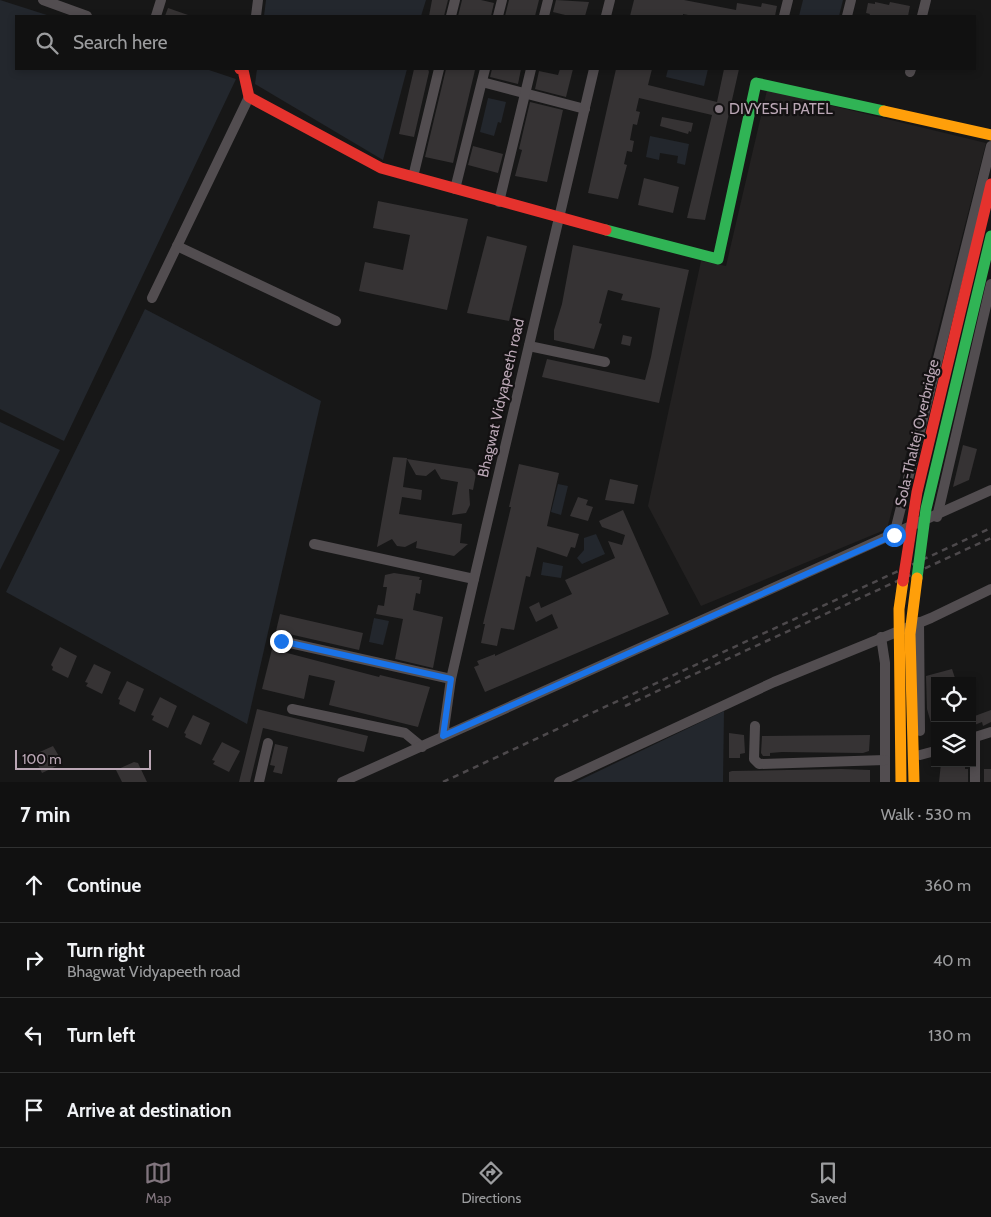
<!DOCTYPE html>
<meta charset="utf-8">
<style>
:root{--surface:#111;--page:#1e1f1f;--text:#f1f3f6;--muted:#9c9d9f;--line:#303131;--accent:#81757e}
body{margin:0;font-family:Cabin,sans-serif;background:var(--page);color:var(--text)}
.controls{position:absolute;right:15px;bottom:15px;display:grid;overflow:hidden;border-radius:0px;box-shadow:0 2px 8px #0003}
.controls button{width:45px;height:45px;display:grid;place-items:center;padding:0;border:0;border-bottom:1px solid var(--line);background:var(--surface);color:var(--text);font:25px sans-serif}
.scale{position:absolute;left:15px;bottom:12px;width:136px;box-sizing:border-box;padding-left:5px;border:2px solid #baa7b5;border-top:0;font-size:14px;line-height:18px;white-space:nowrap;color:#baa7b5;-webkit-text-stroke:4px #131112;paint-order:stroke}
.stop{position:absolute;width:15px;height:15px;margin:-11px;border:4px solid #1a73e8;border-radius:50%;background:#fff}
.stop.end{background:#1a73e8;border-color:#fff;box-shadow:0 1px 5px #0008}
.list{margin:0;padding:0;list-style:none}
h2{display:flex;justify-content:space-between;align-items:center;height:65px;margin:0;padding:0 20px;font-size:21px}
h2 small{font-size:16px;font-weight:400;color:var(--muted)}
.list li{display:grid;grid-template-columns:32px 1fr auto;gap:15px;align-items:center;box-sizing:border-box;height:75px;padding:0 20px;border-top:1px solid var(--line)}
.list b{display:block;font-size:19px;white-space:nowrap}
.list p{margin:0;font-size:16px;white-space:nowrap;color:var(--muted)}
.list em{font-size:16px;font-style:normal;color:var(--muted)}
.icon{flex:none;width:28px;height:28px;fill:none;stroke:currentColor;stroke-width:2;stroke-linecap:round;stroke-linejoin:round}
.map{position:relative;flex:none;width:991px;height:782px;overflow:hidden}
.search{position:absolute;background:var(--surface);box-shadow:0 2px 8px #0003;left:15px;right:15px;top:15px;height:55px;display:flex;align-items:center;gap:12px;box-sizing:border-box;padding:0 18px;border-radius:0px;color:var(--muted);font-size:19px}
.sheet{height:365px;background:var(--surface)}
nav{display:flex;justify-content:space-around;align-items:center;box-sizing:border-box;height:70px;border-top:1px solid var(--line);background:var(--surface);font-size:14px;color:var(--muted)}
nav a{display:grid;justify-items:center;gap:2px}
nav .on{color:var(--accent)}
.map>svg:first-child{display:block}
</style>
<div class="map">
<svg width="991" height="782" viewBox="0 0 991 782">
<rect width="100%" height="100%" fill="#171717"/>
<!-- built -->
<polygon fill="#232121" points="767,90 986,143 887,529 701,606 648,506 701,261 726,266"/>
<!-- green -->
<g fill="#23272d">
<polygon points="0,0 50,16 16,16 16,69 206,69 236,79 64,441 0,409"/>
<polygon points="266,0 426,0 421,16 264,16"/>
<polygon points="803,0 843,0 839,16 799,16"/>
<polygon points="257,69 407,69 383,160 255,84"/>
<polygon points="668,69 708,69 704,86 666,77"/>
<polygon points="488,98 506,102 501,123 498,122 494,136 480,132"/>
<polygon points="650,136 689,144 685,165 677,163 678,156 660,153 659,160 646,157"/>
<polygon points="145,309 321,401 247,724 6,592"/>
<polygon points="0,422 60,450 0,570"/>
<polygon points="558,484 568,486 561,515 551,512"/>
<polygon points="596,534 605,554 582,564 577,558 584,550 584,538"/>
<polygon points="543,562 563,566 561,578 541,575"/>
<polygon points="374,618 389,621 383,645 369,642"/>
<polygon points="724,711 723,782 576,782"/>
</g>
<!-- building -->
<g fill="#363334">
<polygon points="432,0 448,0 444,16 429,16"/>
<polygon points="462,0 481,0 494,3 491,16 458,16"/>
<polygon points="509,0 539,0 535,16 505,16"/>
<polygon points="556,0 589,2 585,16 569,16 553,12"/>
<polygon points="634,0 684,0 736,10 737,3 761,7 762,3 777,6 775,16 693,16 683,14 683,16 630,16"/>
<polygon points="875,2 889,5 890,2 910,6 908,16 869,16 870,14 866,13 868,3 875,4"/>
<polygon points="168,8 188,15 188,16 165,16"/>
<polygon points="414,69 428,69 429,72 414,137 399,134"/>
<polygon points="446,69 475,70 453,163 425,157"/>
<polygon points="492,69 521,69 518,84 490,77"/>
<polygon points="560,69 573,69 566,97 535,89 539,71 558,75"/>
<polygon points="616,69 652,69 648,85 717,102 724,69 739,69 705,220 687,218 712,115 639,98 636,111 640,112 637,125 633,124 630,140 634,141 632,152 627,151 624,164 627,165 618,199 588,193"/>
<polygon points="530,102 563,110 547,182 515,176 522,150 519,149"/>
<polygon points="662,117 693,123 691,132 689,131 688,134 660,126"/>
<polygon points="473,146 503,154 498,173 468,165"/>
<polygon points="644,178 679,187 673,213 638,205"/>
<polygon points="378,201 468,219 447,310 359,291 365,262 403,270 410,235 373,228"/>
<polygon points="487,236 527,246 509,321 467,313"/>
<polygon points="573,245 689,270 659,403 542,377 547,359 645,380 651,357 660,308 621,300 623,294 608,290 599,323 602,324 594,349 554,340 554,330 562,304"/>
<polygon points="623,335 632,337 630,346 621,344"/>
<polygon points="963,445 977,449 969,480 953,487"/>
<polygon points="393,457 407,458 403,487 422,490 421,500 402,497 399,514 462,524 460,543 468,544 454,556 416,548 417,541 405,547 397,546 392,539 377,547"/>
<polygon points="407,459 472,469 476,474 473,490 469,489 470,505 466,513 452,515 458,482 441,479 435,469 426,476 416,475"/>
<polygon points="519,464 559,473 547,526 579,534 575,548 571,547 567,557 537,547 530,577 526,576 514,630 501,628 497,646 481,643 485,624 483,624 511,507 509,507"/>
<polygon points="610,479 638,485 634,504 605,500"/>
<polygon points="578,497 588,500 586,505 593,507 588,521 570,516"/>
<polygon points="623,510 669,614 485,692 474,667 479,665 477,661 495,654 495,656 558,628 552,614 536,622 529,607 539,602 541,608 572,594 565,580 615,558 608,541 622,545 625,535 602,527 599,521"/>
<polygon points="394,573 420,577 419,580 422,580 420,594 416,593 413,610 443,617 433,668 395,659 403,619 376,614 378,605 384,606 387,587 383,587 385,575"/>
<polygon points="280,614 363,633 359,650 276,631"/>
<polygon points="60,647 77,656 68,678 52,670 53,667 51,665"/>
<polygon points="272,649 379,677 380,675 430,687 418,727 329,705 335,681 332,680 309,675 304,699 262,689"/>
<polygon points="94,664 111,672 102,694 86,686 88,683 85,682"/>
<polygon points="952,669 956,681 935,681 935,729 933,730 927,709 926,676"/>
<polygon points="127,681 144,689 135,712 119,704 120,700 118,699"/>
<polygon points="160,697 177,706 168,728 152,720 154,716 151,715"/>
<polygon points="257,709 368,736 364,752 263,728 250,782 239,782"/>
<polygon points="991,710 991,722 983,726 982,722 972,726 972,717"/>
<polygon points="193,715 210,723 201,745 185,737 186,734 184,733"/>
<polygon points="729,733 744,735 745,753 740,754 740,758 729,758"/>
<polygon points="870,735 869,751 863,753 782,752 770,753 770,756 763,756 761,753 762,736"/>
<polygon points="222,742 240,751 229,772 213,764 215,761 212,760"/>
<polygon points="275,744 288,747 282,774 273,772 275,766 270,765"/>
<polygon points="53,746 63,763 42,773 33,755"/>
<polygon points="134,762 138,763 147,782 122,782 116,770"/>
<polygon points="941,763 965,763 965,769 968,769 968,782 939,782"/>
<polygon points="841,769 870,770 870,782 729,782 729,772 732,771"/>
<rect x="984" y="769" width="7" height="13"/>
</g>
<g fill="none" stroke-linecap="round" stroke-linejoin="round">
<!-- street -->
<g stroke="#524d50" stroke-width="10">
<polyline points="43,0 87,16"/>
<polyline points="156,16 161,0"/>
<polyline points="256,16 258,0"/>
<polyline points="451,16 455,0"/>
<polyline points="498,16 502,0"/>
<polyline points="544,16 548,0"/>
<polyline points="606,16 610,0"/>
<polyline points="784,16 788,0"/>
<polyline points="847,16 851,0"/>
<polyline points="922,16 926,0"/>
<polyline points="910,72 911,69"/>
<polyline points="482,82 585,109"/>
<polyline points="413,177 439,69"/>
<polyline points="455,189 485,69"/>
<polyline points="499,202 531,69"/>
<polyline points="177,246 336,321"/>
<polyline points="152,298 249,97"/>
<polyline points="529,346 605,362"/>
<polyline points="937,517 991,284"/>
<polyline points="894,535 991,146"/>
<polyline points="314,544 474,579"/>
<polyline points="919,622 920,731"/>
<polyline points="881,637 885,663 885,782"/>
<polyline points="281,641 451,679"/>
<polyline points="292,709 405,733 422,747"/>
<polyline points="755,726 754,759 759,764 885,760"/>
<polyline points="443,736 451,679 474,579 594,69"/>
<polyline points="972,738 991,732"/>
<polyline points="920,755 935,751"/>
<polyline points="259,782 268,743"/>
<polyline points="342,782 991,490"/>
<polyline points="559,782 774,682 931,618 991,589"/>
<polyline points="975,782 975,737"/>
</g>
<!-- fast -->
<polyline stroke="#30b455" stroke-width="11" points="606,230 718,259 756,83 884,111"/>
<!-- slow -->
<polyline stroke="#ff9f0a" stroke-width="11" points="884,111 991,135"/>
<!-- jam -->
<polyline stroke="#e5322d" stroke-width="11" points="240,69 243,70 249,97 381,168 606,230"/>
<!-- rail -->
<g stroke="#4d494c" stroke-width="2.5" stroke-dasharray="6 5" stroke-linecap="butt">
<polyline points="625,706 991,538"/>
<polyline points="443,782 991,528"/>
</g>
<!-- fast-bridge -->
<polyline stroke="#30b455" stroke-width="11" points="917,578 926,509 991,236"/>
<!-- slow-bridge -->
<g stroke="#ff9f0a" stroke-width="11">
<polyline points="901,782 899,609 903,581"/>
<polyline points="914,782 910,634 917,578"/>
</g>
<!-- jam-bridge -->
<polyline stroke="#e5322d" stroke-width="11" points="903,581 917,492 991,184"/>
</g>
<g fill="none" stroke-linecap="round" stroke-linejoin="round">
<!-- route -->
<polyline stroke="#1a73e8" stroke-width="6" points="281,641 451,679 443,736 894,535"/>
</g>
<!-- markers -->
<circle fill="#81757e" stroke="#131112" stroke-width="2" cx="719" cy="109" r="5"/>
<g text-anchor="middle" stroke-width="4.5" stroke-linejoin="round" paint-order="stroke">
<!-- poi labels -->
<g font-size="15" fill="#baa7b5" stroke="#131112" text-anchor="start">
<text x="729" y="114">DIVYESH PATEL</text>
</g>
<!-- street labels -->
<g font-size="15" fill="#baa7b5" stroke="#131112">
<text transform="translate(501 398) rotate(-77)" y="5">Bhagwat Vidyapeeth road</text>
<text transform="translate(917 433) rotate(-77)" y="5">Sola-Thaltej Overbridge</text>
</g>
</g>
</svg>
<div class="controls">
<button><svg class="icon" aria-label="locate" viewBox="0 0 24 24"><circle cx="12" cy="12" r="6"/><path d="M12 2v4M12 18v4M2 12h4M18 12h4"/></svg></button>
<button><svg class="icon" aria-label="layers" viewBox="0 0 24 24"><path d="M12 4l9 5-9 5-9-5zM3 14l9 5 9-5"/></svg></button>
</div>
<div class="scale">100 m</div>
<div class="stop" style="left:894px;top:535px"></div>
<div class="stop end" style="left:281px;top:641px"></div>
<div class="search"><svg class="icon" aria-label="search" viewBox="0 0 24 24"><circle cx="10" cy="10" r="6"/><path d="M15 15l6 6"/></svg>Search here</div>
</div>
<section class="sheet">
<h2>7 min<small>Walk · 530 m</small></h2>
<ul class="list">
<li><svg class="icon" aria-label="ahead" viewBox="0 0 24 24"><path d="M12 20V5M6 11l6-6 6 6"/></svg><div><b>Continue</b></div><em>360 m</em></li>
<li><svg class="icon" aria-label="right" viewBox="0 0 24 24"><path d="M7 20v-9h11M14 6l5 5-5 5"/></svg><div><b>Turn right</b><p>Bhagwat Vidyapeeth road</p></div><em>40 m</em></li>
<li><svg class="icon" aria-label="left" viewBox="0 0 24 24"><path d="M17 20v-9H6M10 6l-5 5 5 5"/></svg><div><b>Turn left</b></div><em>130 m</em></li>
<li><svg class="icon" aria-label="arrive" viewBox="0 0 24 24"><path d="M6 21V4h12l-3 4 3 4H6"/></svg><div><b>Arrive at destination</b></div></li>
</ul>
</section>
<nav>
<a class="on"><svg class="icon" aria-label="map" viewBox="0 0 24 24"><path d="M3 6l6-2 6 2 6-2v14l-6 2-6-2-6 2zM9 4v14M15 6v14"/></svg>Map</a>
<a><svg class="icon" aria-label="directions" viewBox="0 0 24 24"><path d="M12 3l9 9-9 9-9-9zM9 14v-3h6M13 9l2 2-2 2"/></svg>Directions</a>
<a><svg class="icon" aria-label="saved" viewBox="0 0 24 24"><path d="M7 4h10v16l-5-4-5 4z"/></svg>Saved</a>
</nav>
